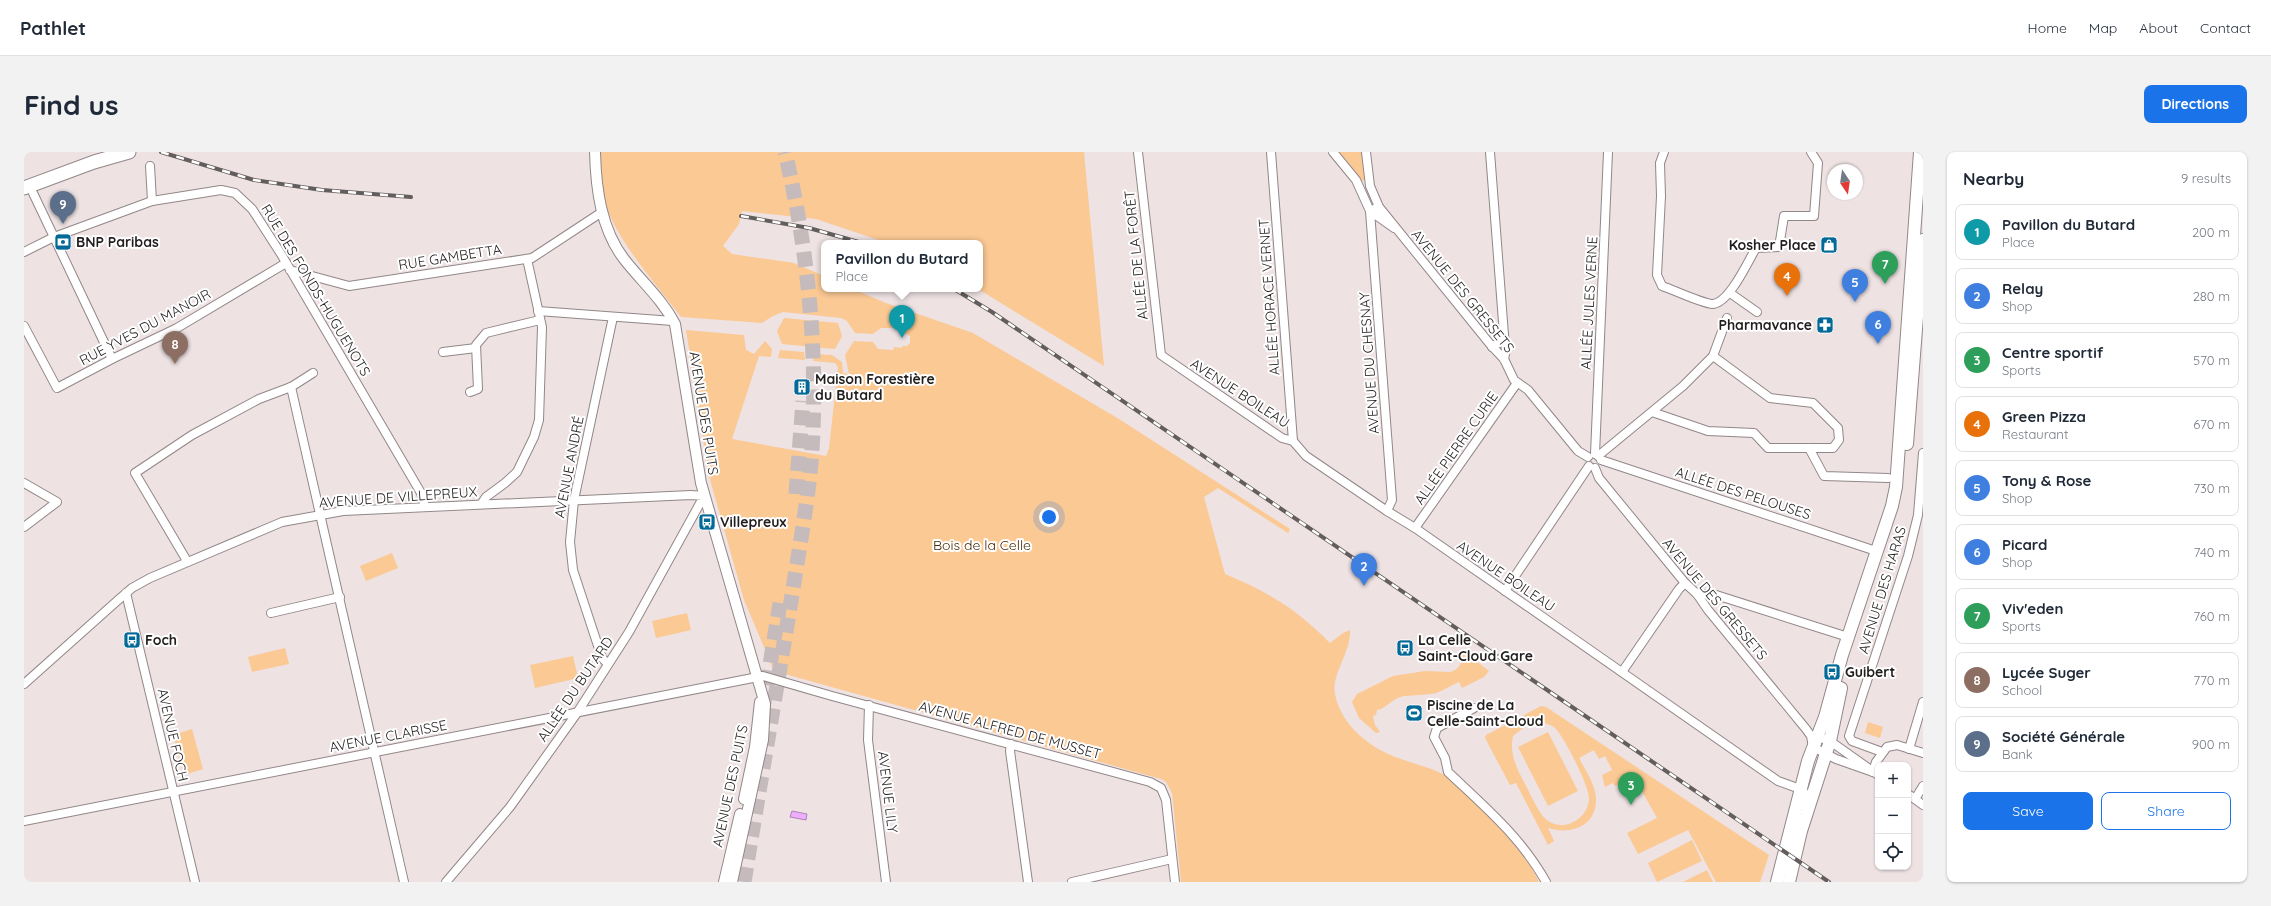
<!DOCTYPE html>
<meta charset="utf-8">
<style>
:root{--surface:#fff;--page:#f2f2f3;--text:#1f2937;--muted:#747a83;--line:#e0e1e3;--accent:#1a73e8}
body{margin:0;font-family:Quicksand,sans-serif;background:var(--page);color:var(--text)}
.controls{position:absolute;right:12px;bottom:12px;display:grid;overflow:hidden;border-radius:8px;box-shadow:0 1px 3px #0004}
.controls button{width:36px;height:36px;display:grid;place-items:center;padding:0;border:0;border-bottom:1px solid var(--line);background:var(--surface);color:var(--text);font:20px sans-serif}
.compass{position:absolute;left:1803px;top:12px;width:36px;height:36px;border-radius:50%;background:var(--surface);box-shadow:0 1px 3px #0004;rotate:167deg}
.you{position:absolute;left:1025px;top:365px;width:14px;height:14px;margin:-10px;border:3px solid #fff;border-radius:50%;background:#1a73e8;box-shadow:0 0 0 6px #1a73e833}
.badge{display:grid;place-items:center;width:26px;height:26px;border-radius:50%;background:var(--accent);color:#fff;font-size:13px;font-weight:700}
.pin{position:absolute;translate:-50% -33px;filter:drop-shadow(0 1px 2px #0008)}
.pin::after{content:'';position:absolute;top:21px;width:14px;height:12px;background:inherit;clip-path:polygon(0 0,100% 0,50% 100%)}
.popup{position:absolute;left:797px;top:88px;width:162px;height:52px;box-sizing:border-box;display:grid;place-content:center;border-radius:8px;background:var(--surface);filter:drop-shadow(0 1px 3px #0005);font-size:13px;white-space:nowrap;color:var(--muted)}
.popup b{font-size:15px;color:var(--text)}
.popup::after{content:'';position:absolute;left:50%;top:100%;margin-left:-8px;border:8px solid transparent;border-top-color:var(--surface)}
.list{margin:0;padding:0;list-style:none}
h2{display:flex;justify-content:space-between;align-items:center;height:52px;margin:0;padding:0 16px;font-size:17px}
h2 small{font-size:13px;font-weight:400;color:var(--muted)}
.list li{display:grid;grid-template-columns:26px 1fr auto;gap:12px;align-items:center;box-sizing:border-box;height:56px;margin:0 8px 8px;padding:0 8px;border:1px solid var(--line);border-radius:8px}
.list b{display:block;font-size:15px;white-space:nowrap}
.list p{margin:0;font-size:13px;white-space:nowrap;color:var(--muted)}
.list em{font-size:13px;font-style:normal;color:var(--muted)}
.actions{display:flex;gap:8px;padding:12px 16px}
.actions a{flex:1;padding:9px 0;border:1px solid var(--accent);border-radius:8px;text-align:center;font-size:14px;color:var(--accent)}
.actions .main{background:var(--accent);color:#fff}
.icon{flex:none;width:22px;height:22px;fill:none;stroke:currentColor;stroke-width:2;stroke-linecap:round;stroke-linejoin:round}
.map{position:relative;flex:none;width:1899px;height:730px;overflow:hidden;border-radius:8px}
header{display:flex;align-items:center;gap:24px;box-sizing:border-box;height:56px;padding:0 20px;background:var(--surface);border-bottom:1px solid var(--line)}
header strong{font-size:19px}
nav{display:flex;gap:22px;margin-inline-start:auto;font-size:14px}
.intro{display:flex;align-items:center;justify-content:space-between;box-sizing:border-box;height:96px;padding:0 24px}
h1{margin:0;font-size:28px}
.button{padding:10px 18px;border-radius:8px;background:var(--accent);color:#fff;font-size:14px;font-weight:700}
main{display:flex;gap:24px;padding:0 24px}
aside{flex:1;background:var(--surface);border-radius:8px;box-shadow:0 1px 3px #0004}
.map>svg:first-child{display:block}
</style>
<header>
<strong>Pathlet</strong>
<nav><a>Home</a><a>Map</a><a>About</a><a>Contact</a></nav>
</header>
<div class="intro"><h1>Find us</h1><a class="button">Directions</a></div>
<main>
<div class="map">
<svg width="1899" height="730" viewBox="0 0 1899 730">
<rect width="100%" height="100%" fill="#eee2e3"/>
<!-- green -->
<g fill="#fbc994" fill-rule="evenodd">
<path d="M574,0H1060L1080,214L954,137H956V91H863L792,67L718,59L715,72L699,94L708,102L770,111L800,124V137H829L862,151L949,181L1095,267L1266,377L1264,381L1194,336L1180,345L1201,422C1244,440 1273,457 1306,491L1319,481L1326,478C1327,501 1307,522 1311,542C1317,574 1347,597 1377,607C1396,614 1414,617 1430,629C1443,638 1480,671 1488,682C1499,697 1507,714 1515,730H1157L1148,641L1142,630L1137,627L750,519L720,448L685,324L662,178L720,183L722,198L730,202L741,189L748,197L747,205L735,204L708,287L802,304L805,296L814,215L811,211L789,209L790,202L808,203L818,210L819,221L825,222L821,203L830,189L849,190L854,197L869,198L870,195L878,196V194H883L886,191V184L879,181V179L871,178V176H857L849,182L831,181L823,169L817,166L759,160L749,164L738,171L657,165C629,128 592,89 578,43C575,29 575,14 574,0Z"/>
<polygon points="1309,0 1342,0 1344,26 1339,29 1332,28"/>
<polygon points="760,166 814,171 818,184 811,197 758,192 753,179"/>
<polygon points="756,198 780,200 781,208 754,206"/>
<polygon points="368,401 374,416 342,429 336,414"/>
<polygon points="663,461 667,478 632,486 628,469"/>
<polygon points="261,496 265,512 228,520 224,505"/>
<path d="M1439,499L1465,519L1460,525L1438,536L1435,530C1428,533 1420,538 1412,541C1408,542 1384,544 1380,544C1370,545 1360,558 1353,558L1352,563L1349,564L1351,573L1356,580L1352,581L1335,566L1328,550L1333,542L1369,524L1401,519L1427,520L1434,516L1438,509Z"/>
<polygon points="549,504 554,526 511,536 506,513"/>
<path d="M1517,554L1522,555L1745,703L1736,730H1692L1664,678L1614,702L1603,681L1633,666L1610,625L1591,634L1589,631L1581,635L1578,623L1588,618L1581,604L1575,607L1570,598L1555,606C1562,619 1571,632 1572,646C1573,675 1546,683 1524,676L1530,689L1524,693L1492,631L1486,633L1461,586L1462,583ZM1512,571C1518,571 1524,571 1530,575C1539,582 1567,637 1565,648C1563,667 1541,680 1524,669C1516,663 1512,653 1507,644C1498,624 1484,607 1489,584L1503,573Z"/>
<polygon points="1844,570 1859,575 1856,586 1841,581"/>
<polygon points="168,577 179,617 160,623 149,583"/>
<polygon points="1524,580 1554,639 1524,654 1494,595"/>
<polygon points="1668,688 1678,709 1633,730 1624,711"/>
<polygon points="1683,718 1689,730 1659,730"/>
</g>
<!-- water -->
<polygon fill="#edaefe" stroke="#b083bb" points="768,659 783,662 782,668 766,665"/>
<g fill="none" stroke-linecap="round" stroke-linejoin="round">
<!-- motorway-tunnel -->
<g stroke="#c5bbbc" stroke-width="15" stroke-dasharray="15 8" stroke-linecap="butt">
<polyline points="772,342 779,249"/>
<polyline points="739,556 756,451"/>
<path d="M720,730C736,632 753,535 769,437C776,391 785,344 788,298C794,199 784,97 761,0"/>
</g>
<!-- minor casing -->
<g stroke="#928788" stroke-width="10">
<g id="minor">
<polyline points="1114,0 1137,203 1258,286 1269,289 1282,304 1363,359 1391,376 1754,629 1779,638 1782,644 1780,654"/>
<polyline points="1247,0 1269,289"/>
<polyline points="1309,0 1332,28 1346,59 1370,76"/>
<polyline points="1342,0 1346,34 1355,55 1466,192 1480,207 1490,228 1504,238 1554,299 1564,305"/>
<polyline points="1466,0 1480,183"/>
<path d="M1640,0L1636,11L1637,44L1633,123L1638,134C1650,138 1677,151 1688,152C1705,152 1724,109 1732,96L1755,95L1760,64H1790L1794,11L1787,0"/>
<polyline points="126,14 128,49"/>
<polyline points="9,41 88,207"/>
<polyline points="1355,55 1346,59 1368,348 1363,359"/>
<polyline points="0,100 30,85 128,49 197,38 211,41 228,57 257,102 397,341 401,354"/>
<polyline points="266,118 325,134 508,106 578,60"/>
<polyline points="1706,141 1733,160"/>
<polyline points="514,159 649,169"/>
<polyline points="0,174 33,236 88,207 153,176 262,111"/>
<polyline points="1468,195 1476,190 1480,183 1482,198 1480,207"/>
<polyline points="419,200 452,196"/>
<polyline points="1689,204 1703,166"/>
<polyline points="267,235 380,730"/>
<polyline points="446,240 454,237 452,193 462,181 516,168"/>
<polyline points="1785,296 1800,324 1864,326"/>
<polyline points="1571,302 1584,0"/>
<polyline points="1574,304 1659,234 1689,204 1746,246 1789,251 1814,276 1815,288 1809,296 1744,296 1730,281 1684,279 1628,260"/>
<polyline points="1577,308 1852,399"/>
<polyline points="1571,316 1575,326 1661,431 1673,442 1684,458 1782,577 1787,584 1789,595 1812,607 1849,620"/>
<polyline points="0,331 33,350 0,375"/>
<polyline points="458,351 462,345 481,331 493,320 510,285 515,268 518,175 503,107"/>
<polyline points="1391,376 1493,231"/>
<polyline points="163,409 111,321 168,283 235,247 267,235 289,221"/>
<polyline points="1481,439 1565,314"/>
<polyline points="102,441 171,730"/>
<polyline points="1673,442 1689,442 1824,485"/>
<polyline points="247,461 316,445"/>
<polyline points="584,512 578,506 549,418 546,390 550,348 589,165"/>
<polyline points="1598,520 1655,437 1661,431"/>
<polyline points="0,532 93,449 108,436 126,426 258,370 319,359 341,358 667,343 680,344 605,480 553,561 486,655 422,730"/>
<polyline points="845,553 844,588 862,730"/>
<path d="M1450,556L1413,576L1410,585L1421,606L1424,620C1461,655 1497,685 1522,730"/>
<polyline points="1794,585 1806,589 1854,623"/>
<polyline points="987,592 986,599 1004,730"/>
<polyline points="1885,597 1899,550"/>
<polyline points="1858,600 1828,589 1825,584 1884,404 1894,363 1899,301"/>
<polyline points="1849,620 1852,610 1863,595 1873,593 1899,601"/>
<polyline points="1884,642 1899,653"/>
<polyline points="1891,647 1899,634"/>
<polyline points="0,669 739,524 808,544 1126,630 1137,636 1142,648 1151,730"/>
<polyline points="1048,730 1148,707"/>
</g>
</g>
<!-- tertiary casing -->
<g stroke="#928788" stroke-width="12">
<g id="tertiary">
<path d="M571,0C572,37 577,77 600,107C618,130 638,147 651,172L677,331L741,552L739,588L708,730"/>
<polyline points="720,647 731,595 736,550"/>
<polyline points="700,730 716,662"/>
</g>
</g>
<!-- secondary casing -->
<g stroke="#928788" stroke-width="14">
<g id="secondary">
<polyline points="1883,292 1899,88"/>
<polyline points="1753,730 1784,609 1801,565 1818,503 1868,354 1872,335 1896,0"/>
<polyline points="1765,730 1777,679 1806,589 1817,536"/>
</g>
</g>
<!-- primary casing -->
<g stroke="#928788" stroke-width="15">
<polyline id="primary" points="0,36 70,10 105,0"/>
</g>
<!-- minor -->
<use href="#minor" stroke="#fff" stroke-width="8"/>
<!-- tertiary -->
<use href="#tertiary" stroke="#fff" stroke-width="10"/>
<!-- secondary -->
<use href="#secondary" stroke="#fff" stroke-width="12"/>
<!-- primary -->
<use href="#primary" stroke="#fff" stroke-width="13"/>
<!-- rail casing -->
<g stroke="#635d5d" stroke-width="4">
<g id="rail">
<polyline points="137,0 230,28 298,38 387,45"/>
<polyline points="717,64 785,76 838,91"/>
<polyline points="930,137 968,160 1805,730"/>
</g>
</g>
<!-- rail -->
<use href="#rail" stroke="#fff" stroke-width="2.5" stroke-dasharray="8" stroke-linecap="butt"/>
</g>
<!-- icons -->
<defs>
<g id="bank-square" transform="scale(0.9)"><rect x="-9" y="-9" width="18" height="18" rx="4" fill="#036997" stroke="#fff"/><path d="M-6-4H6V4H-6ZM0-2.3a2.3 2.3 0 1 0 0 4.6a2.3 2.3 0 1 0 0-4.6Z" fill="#fff"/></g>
<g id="shop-square" transform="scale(0.9)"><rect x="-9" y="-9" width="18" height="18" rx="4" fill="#036997" stroke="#fff"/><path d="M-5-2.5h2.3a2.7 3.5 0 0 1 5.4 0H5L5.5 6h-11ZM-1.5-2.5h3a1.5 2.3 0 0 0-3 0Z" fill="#fff"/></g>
<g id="pharmacy-square" transform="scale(0.9)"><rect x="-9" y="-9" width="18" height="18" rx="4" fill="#036997" stroke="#fff"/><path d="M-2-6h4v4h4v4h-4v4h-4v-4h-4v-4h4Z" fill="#fff"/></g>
<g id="building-square" transform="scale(0.9)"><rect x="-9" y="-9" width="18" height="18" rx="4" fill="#036997" stroke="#fff"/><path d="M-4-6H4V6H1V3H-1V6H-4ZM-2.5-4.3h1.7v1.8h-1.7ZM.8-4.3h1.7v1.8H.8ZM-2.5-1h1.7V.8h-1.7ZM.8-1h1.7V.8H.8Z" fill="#fff"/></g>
<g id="bus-square" transform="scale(0.9)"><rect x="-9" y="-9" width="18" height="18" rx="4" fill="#036997" stroke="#fff"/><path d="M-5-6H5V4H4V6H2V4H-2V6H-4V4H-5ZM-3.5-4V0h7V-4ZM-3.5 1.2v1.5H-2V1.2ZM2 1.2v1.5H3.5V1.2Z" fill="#fff"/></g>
<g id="stadium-square" transform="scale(0.9)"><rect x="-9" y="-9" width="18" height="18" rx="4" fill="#036997" stroke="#fff"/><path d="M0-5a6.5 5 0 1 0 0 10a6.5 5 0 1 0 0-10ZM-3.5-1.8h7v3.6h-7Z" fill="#fff"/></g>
</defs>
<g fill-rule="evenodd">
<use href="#bank-square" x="39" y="90"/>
<use href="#shop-square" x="1805" y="93"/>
<use href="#pharmacy-square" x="1801" y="173"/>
<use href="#building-square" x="778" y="235"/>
<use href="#bus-square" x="683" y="370"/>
<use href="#bus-square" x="108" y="488"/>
<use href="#bus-square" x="1381" y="496"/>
<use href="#bus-square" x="1808" y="520"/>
<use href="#stadium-square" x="1390" y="561"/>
</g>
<g text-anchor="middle" stroke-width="4" stroke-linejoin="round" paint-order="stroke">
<!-- poi labels -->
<g font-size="14" font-weight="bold" fill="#221e1e" stroke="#fff" text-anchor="start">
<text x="52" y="95">BNP Paribas</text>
<text x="1792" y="98" text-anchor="end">Kosher Place</text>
<text x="1788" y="178" text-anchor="end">Pharmavance</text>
<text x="791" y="232">Maison Forestière<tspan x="791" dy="16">du Butard</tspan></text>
<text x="696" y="375">Villepreux</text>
<text x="121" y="493">Foch</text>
<text x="1394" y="493">La Celle<tspan x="1394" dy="16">Saint-Cloud Gare</tspan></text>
<text x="1821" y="525">Guibert</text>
<text x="1403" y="558">Piscine de La<tspan x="1403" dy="16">Celle-Saint-Cloud</tspan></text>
</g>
<!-- street labels -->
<g font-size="14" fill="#221e1e" stroke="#fff">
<text transform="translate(1112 103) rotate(-96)" y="5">ALLÉE DE LA FORÊT</text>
<text transform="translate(426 105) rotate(-9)" y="5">RUE GAMBETTA</text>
<text transform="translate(292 138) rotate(59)" y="5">RUE DES FONDS-HUGUENOTS</text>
<text transform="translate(1439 139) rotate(51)" y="5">AVENUE DES GRESSETS</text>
<text transform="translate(1245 145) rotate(-94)" y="5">ALLÉE HORACE VERNET</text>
<text transform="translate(1565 151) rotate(-87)" y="5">ALLÉE JULES VERNE</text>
<text transform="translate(121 175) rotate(-28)" y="5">RUE YVES DU MANOIR</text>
<text transform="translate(1345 211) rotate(-94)" y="5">AVENUE DU CHESNAY</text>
<text transform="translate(1216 241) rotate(33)" y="5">AVENUE BOILEAU</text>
<text transform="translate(680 261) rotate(81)" y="5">AVENUE DES PUITS</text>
<text transform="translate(1432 296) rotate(-55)" y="5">ALLÉE PIERRE CURIE</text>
<text transform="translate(545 315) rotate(-79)" y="5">AVENUE ANDRÉ</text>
<text transform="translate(1719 341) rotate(18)" y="5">ALLÉE DES PELOUSES</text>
<text transform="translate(374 345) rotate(-4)" y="5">AVENUE DE VILLEPREUX</text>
<text transform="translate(1482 424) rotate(34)" y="5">AVENUE BOILEAU</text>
<text transform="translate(1858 438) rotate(-73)" y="5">AVENUE DES HARAS</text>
<text transform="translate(1691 447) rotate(50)" y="5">AVENUE DES GRESSETS</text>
<text transform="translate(551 537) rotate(-56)" y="5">ALLÉE DU BUTARD</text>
<text transform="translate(986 578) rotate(15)" y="5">AVENUE ALFRED DE MUSSET</text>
<text transform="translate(149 583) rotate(77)" y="5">AVENUE FOCH</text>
<text transform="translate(364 584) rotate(-11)" y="5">AVENUE CLARISSE</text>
<text transform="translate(706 634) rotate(-78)" y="5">AVENUE DES PUITS</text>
<text transform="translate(864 640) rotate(83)" y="5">AVENUE LILY</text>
</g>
<!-- park labels -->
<g font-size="14" fill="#482c08" stroke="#fff">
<text x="958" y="398">Bois de la Celle</text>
</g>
</g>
</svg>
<div class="controls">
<button>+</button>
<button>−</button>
<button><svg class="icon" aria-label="locate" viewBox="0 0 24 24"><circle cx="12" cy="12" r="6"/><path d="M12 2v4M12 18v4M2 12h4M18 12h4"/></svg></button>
</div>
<svg class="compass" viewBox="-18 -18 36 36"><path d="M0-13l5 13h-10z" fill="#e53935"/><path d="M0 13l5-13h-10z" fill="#747a83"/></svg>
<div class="you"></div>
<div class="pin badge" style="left:878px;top:186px;background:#0f9aa8">1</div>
<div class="popup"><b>Pavillon du Butard</b>Place</div>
<div class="pin badge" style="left:1340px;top:434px;background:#3f7fe0">2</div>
<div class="pin badge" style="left:1607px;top:653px;background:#2e9e5b">3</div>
<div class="pin badge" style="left:1763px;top:144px;background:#e8710a">4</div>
<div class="pin badge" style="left:1831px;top:150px;background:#3f7fe0">5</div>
<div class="pin badge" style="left:1854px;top:192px;background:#3f7fe0">6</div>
<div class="pin badge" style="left:1861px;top:132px;background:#2e9e5b">7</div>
<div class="pin badge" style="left:151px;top:212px;background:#8d6e63">8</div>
<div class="pin badge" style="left:39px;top:72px;background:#5c6f8a">9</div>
</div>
<aside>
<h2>Nearby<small>9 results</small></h2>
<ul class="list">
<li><span class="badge" style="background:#0f9aa8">1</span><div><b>Pavillon du Butard</b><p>Place</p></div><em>200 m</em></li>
<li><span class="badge" style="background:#3f7fe0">2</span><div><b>Relay</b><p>Shop</p></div><em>280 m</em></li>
<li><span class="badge" style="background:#2e9e5b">3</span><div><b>Centre sportif</b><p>Sports</p></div><em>570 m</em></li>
<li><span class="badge" style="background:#e8710a">4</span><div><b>Green Pizza</b><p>Restaurant</p></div><em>670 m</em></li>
<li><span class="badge" style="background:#3f7fe0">5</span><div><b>Tony &amp; Rose</b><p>Shop</p></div><em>730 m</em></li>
<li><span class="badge" style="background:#3f7fe0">6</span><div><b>Picard</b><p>Shop</p></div><em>740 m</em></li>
<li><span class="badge" style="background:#2e9e5b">7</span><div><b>Viv'eden</b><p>Sports</p></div><em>760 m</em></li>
<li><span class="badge" style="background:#8d6e63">8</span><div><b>Lycée Suger</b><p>School</p></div><em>770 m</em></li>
<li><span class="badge" style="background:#5c6f8a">9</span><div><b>Société Générale</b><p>Bank</p></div><em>900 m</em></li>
</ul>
<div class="actions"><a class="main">Save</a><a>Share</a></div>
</aside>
</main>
